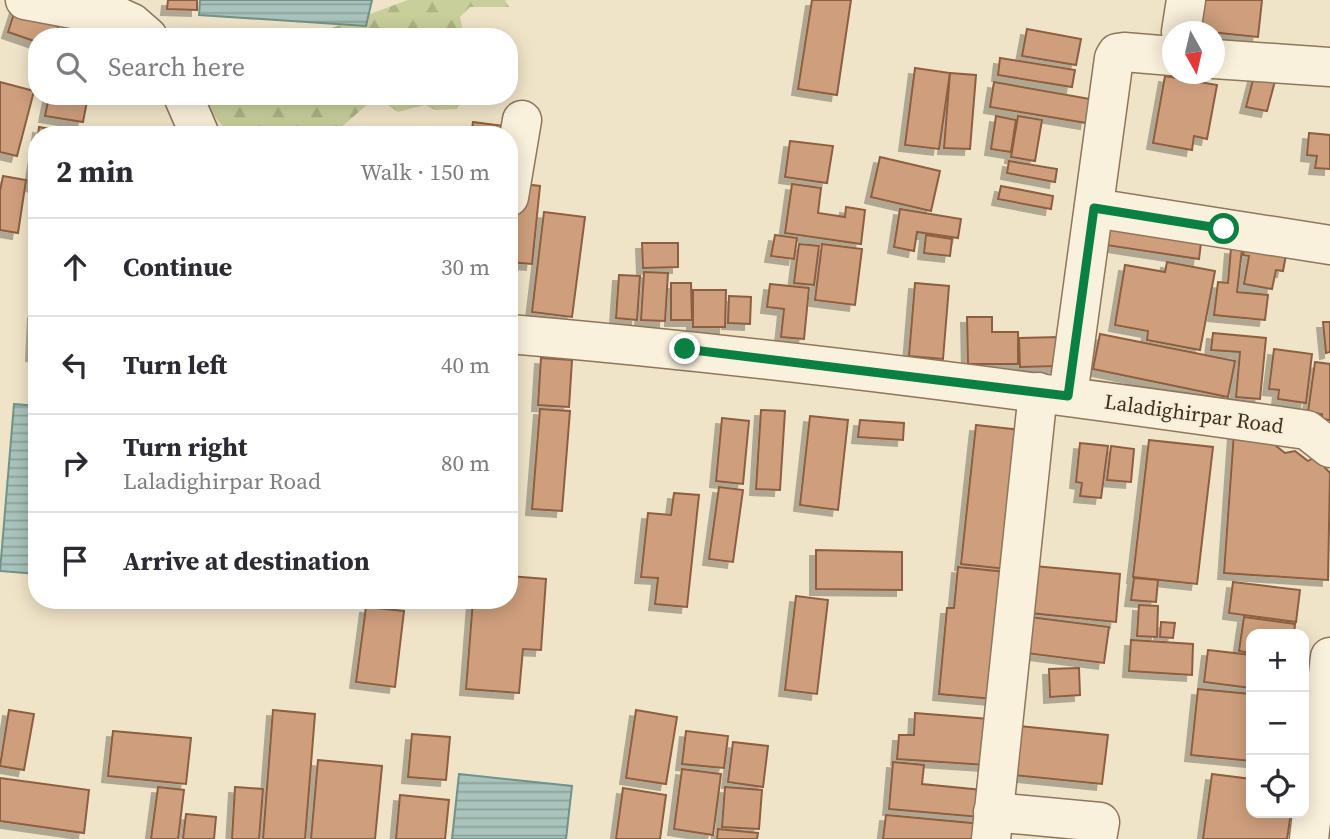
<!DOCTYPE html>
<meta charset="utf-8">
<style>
:root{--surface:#fff;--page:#f7f7f7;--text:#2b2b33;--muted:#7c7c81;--line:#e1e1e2}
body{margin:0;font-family:"Source Serif 4",serif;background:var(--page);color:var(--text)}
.controls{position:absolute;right:21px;bottom:21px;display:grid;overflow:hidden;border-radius:14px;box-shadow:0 4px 18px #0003}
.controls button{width:63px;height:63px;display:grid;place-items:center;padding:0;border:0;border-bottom:2px solid var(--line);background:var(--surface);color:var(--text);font:35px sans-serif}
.compass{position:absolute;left:1162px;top:21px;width:63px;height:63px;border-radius:50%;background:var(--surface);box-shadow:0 4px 18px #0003;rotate:172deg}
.stop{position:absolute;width:21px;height:21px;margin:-16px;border:5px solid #0b8043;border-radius:50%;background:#fff}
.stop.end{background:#0b8043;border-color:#fff;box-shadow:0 2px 7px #0008}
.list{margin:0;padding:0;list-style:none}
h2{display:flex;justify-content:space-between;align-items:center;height:91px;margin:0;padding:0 28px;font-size:30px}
h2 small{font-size:23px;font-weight:400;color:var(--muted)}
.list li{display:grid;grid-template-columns:46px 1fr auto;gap:21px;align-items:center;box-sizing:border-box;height:98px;padding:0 28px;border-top:2px solid var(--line)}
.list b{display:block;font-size:26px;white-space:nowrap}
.list p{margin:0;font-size:23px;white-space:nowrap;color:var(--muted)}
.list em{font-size:23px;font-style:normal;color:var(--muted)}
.icon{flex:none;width:38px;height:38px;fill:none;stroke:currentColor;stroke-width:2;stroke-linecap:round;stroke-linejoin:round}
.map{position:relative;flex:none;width:1330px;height:839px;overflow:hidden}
.search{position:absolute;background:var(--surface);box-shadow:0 4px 18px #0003;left:28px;top:28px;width:490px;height:77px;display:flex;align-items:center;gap:18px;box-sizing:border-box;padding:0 24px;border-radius:28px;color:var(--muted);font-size:26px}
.panel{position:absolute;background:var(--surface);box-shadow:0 4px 18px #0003;left:28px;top:126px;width:490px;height:483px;border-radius:28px}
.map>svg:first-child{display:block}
</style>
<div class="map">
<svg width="1330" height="839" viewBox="0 0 1330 839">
<defs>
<pattern id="forest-firs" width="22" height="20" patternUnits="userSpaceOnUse" patternTransform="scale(1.75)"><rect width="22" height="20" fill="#c9cf9b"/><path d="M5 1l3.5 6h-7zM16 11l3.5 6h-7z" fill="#aeb285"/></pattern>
<pattern id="water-rules" width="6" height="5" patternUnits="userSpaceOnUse" patternTransform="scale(1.75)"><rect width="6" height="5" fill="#a9c4bc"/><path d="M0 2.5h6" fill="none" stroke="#8ba098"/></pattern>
<filter id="shadow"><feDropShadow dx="-6" dy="6" stdDeviation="0" flood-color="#0004"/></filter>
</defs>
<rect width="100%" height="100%" fill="#f0e4c8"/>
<!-- forest -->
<g fill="url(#forest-firs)">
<polygon points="408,0 505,0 509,7 470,7 460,17 464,37 307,37"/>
<polygon points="197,96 465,96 457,109 435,110 425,105 398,112 376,97 332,135 257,135 228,132"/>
</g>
<!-- water -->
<g fill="url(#water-rules)" stroke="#6f938a" stroke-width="2">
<polygon points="200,0 372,0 366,26 199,15"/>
<polygon points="14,404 37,406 37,574 0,571"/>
<polygon points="459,774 572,786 566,839 452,839"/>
</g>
<!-- building -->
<g fill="#cf9f7d" stroke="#8d5f41" stroke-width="2" filter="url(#shadow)">
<polygon points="168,0 197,0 197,10 167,9"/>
<polygon points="812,0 851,0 837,95 798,89"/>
<polygon points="1203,0 1262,0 1258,37 1200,31"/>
<polygon points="16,7 60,22 55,37 37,37 37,42 8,32"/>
<polygon points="1027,29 1081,39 1076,65 1022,56"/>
<polygon points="1000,58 1075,70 1072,87 998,75"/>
<polygon points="915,68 950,73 939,149 905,145"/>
<polygon points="950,73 976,75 970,149 944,148"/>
<polygon points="1165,76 1217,85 1207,139 1194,136 1192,150 1153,143"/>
<polygon points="1254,76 1275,81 1267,111 1246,107"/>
<polygon points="0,82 34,91 17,156 0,152"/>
<polygon points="994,82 1090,99 1086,123 990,107"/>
<polygon points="49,96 88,96 83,122 45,116"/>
<polygon points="996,116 1016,120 1011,152 991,149"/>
<polygon points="1018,116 1042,120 1035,161 1011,157"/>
<polygon points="473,122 512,127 509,135 471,135"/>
<polygon points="39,127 87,135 38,135"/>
<polygon points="1309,133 1330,135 1330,169 1315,168 1317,156 1307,155"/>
<polygon points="790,141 833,146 827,183 785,177"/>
<polygon points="37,142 37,186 30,185"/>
<polygon points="880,157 940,171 931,211 871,197"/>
<polygon points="1009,161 1057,169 1055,182 1007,173"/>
<polygon points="3,176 26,180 18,233 0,230 0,191"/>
<polygon points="514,183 540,186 532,264 509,262 509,232"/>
<polygon points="792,184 821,188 818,213 845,217 846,207 865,210 861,244 785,233"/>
<polygon points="1001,186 1053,196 1051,209 998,199"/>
<polygon points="900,209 961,219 958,238 917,232 914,251 894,247"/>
<polygon points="544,212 585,217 572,317 532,312"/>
<polygon points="1111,220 1201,243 1199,259 1106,245"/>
<polygon points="775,235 797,238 794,259 771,256"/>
<polygon points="926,235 952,239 950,256 924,253"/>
<polygon points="1246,237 1288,244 1283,271 1276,270 1272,289 1244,284 1249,256 1243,255"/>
<polygon points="642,243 678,243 678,267 643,268"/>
<polygon points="799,244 819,246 814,285 794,283"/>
<polygon points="822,244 862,249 855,305 815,300"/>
<polygon points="1231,248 1242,249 1237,292 1268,295 1265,320 1214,315 1218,282 1228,283"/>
<polygon points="1167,262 1215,271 1200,350 1147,340 1148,331 1115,325 1125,265 1165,272"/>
<polygon points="644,272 668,273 665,321 641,320"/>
<polygon points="619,275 640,276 637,320 616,318"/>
<polygon points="671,283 691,283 692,320 671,320"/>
<polygon points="915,283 949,286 943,359 909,356"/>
<polygon points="770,284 809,288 804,339 781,337 784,309 767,307"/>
<polygon points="693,290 726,290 725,327 693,327"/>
<polygon points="729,296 751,297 750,324 728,323"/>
<polygon points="34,312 37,312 37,356 32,355"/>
<polygon points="967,317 992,317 992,332 1018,332 1018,364 968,364"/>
<polygon points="1323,322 1330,322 1330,352 1326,353"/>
<polygon points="1213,333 1266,338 1260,399 1236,397 1240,352 1211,350"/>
<polygon points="1100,334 1235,361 1228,397 1093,369"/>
<polygon points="1059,337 1060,366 1020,367 1019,338"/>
<polygon points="1274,349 1312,354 1306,403 1278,399 1279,390 1269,389"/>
<polygon points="541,358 572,360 569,407 538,405"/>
<polygon points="1315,362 1330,364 1330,420 1322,419 1322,414 1308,412"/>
<polygon points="540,409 570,411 562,511 532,509"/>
<polygon points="761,410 785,411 780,490 756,489"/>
<polygon points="810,416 848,420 838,510 800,505"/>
<polygon points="722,418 749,421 743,484 716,481"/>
<polygon points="860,420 904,423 903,440 858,437"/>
<polygon points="976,425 1021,430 1006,569 961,564"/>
<polygon points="1234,432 1267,439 1285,453 1295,451 1308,461 1315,457 1330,473 1328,580 1224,573"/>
<polygon points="1149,440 1213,447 1197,584 1133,577"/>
<polygon points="1080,443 1108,446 1101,498 1080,496 1082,483 1076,482"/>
<polygon points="1111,446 1134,449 1131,482 1107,480"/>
<polygon points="719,487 743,490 733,562 709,559"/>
<polygon points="674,493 699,495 687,607 655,604 658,578 641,577 648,513 671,515"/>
<polygon points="816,550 902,552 902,590 816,589"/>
<polygon points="1034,566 1120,574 1116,622 1030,613"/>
<polygon points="958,567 1006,572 993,699 939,694 947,608 954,608"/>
<polygon points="509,576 546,579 541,650 523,649 519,693 466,689 473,600 509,600"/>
<polygon points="1134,578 1158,580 1156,602 1131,600"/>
<polygon points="1233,582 1300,590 1296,622 1229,613"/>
<polygon points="796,596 828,600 817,694 785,690"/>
<polygon points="1139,605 1158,606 1157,637 1137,636"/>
<polygon points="366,607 404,611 395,687 356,682"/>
<polygon points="1030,617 1109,627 1104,663 1026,653"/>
<polygon points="1244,617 1295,624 1294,634 1251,634 1251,653 1239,651"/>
<polygon points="1161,622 1175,623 1173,638 1160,637"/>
<polygon points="1131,640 1193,644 1192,675 1129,671"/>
<polygon points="1208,650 1251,655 1251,688 1204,682"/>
<polygon points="1079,668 1080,695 1050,697 1049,669"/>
<polygon points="1198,689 1251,694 1251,761 1191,755"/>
<polygon points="9,710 34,714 24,770 0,766"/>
<polygon points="273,710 315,714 305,839 263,839"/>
<polygon points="636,710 677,717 666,784 626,778"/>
<polygon points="915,713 989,719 986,765 897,759 899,735 914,735"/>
<polygon points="1019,726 1108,735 1102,784 1014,775"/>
<polygon points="113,731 191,738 186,784 108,776"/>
<polygon points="686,731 728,736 724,768 682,764"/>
<polygon points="412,734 450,737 446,780 408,777"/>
<polygon points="733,742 768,746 763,787 728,782"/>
<polygon points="318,760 382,766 375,839 311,839"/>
<polygon points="893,762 924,765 922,784 982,790 980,817 889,809"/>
<polygon points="682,769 721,774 713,835 674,829"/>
<polygon points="1212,774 1251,779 1251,813 1291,813 1287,839 1203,839"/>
<polygon points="0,778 89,790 84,833 0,821"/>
<polygon points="158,787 184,790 178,839 151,839"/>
<polygon points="235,787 263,789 259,839 232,839"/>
<polygon points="725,787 762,790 759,829 722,827"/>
<polygon points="623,788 666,795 660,839 616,839"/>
<polygon points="400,795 449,800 445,839 396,839"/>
<polygon points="186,814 216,817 214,839 183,839"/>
<polygon points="886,815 982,824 980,839 883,839"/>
<polygon points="718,829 758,833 757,839 717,839"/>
</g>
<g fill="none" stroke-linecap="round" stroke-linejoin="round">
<!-- minor casing -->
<g stroke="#8d765c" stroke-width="41">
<g id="minor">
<polyline points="25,0 121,18 132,23 148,37"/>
<polyline points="1181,32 1186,0"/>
<polyline points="1214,59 1330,67"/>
<polyline points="183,96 200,135"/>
<polyline points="509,197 522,120"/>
<polyline points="1094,208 1330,245"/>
<path d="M509,334C776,357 1041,392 1307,430L1330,448"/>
<polyline points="1068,396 1114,58 1117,53 1124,52 1172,56"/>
<polyline points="993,812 1100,822 1097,839"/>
<polyline points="991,839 1038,392"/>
<polyline points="1309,839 1330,657"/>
</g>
</g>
<!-- minor -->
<use href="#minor" stroke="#faf1dc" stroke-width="38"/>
</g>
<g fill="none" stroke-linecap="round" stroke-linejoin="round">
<!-- route -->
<polyline stroke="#0b8043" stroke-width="9" points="685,349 1068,396 1094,208 1224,229"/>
</g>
<g text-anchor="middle" stroke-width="5" stroke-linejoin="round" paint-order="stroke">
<!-- street labels -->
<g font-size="21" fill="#3d2e20" stroke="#f7eed8">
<text transform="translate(1194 414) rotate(8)" y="7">Laladighirpar Road</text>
</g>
</g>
</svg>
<div class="controls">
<button>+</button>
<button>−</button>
<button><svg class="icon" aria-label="locate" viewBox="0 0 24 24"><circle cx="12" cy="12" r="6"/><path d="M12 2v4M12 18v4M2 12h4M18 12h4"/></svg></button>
</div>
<svg class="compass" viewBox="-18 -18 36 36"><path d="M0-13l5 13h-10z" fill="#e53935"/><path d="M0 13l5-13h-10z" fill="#7c7c81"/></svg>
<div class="stop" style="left:1224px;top:229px"></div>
<div class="stop end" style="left:685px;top:349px"></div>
<div class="search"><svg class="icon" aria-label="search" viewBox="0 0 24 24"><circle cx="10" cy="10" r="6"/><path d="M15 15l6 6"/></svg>Search here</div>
<section class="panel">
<h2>2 min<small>Walk · 150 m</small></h2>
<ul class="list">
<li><svg class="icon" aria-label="ahead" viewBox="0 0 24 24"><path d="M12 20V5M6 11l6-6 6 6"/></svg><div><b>Continue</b></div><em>30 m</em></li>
<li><svg class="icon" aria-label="left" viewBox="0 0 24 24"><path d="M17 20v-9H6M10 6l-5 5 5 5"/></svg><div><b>Turn left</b></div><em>40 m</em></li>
<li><svg class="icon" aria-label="right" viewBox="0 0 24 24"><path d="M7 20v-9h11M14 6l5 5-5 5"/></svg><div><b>Turn right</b><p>Laladighirpar Road</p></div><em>80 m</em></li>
<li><svg class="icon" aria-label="arrive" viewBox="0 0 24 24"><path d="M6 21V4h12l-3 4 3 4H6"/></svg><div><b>Arrive at destination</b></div></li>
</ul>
</section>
</div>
